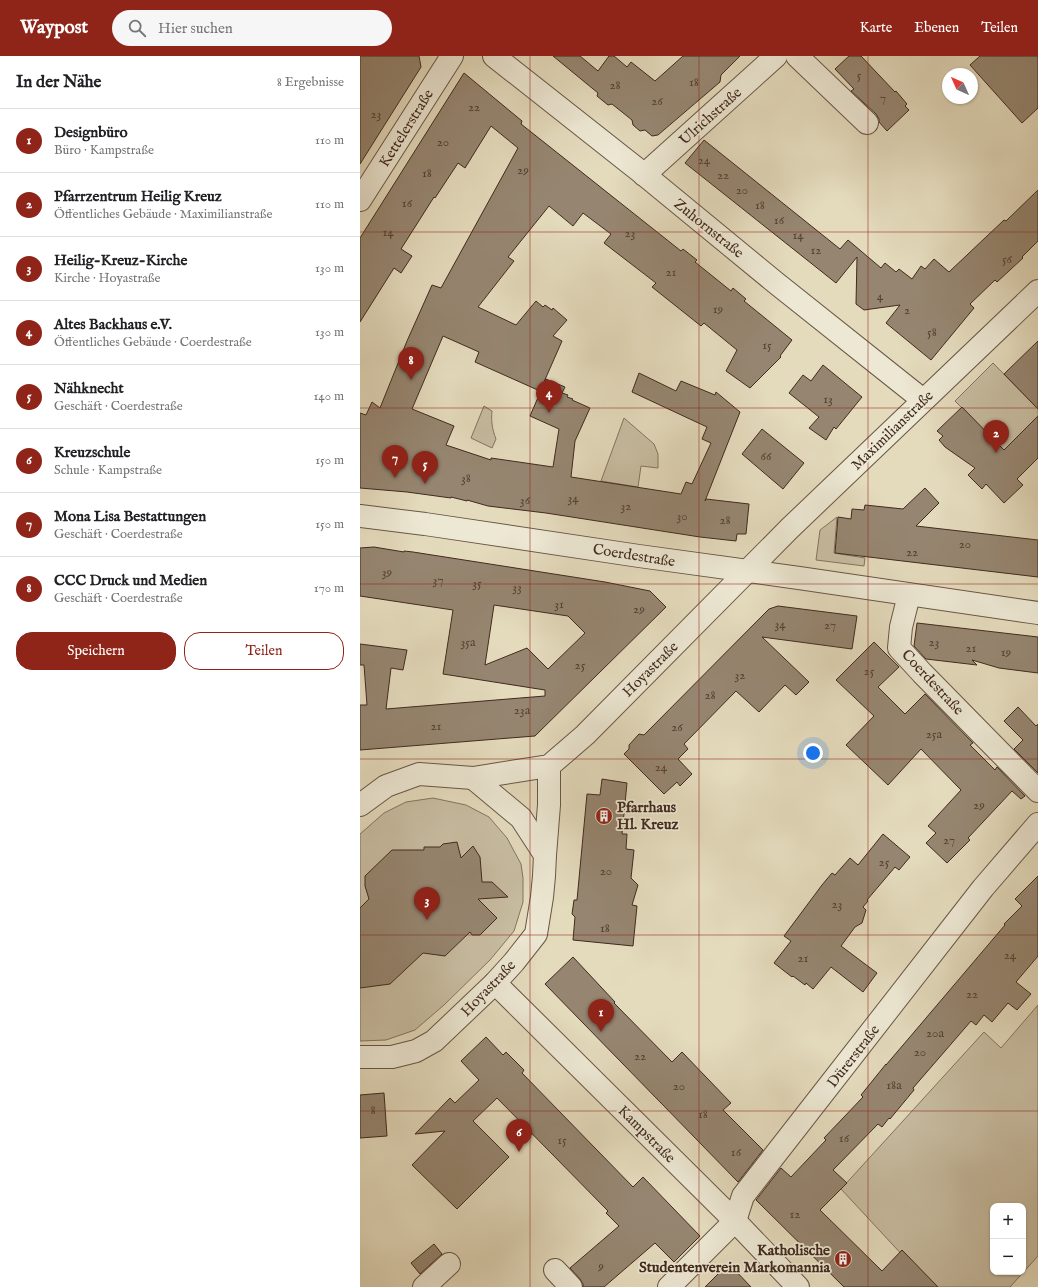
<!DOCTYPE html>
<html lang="de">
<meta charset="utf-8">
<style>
:root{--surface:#fff;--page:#f6f6f6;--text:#202124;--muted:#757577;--line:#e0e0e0;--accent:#8f2418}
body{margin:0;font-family:"IM FELL English",serif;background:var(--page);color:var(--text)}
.controls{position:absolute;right:12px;bottom:12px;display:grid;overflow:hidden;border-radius:8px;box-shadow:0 1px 3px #0004}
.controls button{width:36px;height:36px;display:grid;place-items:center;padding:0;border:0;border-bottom:1px solid var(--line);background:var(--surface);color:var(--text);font:20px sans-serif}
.compass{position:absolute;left:582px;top:12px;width:36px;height:36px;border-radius:50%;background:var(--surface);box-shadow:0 1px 3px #0004;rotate:315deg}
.you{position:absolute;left:453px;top:697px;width:14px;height:14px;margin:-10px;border:3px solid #fff;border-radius:50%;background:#1a73e8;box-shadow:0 0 0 6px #1a73e833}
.badge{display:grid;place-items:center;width:26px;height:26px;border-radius:50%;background:var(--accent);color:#fff;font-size:13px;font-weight:700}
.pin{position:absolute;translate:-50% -33px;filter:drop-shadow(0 1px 2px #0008)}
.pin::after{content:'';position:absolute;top:21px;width:14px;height:12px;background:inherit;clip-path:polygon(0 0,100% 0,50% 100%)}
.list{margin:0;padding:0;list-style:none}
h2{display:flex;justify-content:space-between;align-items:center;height:52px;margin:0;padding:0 16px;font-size:17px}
h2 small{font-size:13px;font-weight:400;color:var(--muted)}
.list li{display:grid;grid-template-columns:26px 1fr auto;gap:12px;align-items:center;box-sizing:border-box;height:64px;padding:0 16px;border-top:1px solid var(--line)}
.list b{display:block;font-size:15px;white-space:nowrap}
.list p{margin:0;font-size:13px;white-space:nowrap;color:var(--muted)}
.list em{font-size:13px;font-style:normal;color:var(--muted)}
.actions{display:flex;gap:8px;padding:12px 16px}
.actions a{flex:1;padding:9px 0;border:1px solid var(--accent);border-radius:16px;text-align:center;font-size:14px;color:var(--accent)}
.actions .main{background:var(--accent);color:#fff}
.icon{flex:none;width:22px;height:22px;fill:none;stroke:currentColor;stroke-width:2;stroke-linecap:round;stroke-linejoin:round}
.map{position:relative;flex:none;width:678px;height:1231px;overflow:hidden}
header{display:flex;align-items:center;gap:24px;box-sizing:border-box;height:56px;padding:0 20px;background:var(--accent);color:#fff}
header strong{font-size:19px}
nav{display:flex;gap:22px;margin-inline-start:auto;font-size:14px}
.search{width:280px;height:36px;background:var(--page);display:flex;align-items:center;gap:10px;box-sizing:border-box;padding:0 14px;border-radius:22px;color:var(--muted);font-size:15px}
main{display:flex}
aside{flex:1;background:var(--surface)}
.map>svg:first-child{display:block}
</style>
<header>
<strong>Waypost</strong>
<div class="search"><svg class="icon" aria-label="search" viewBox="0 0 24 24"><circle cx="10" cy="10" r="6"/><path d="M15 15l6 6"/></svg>Hier suchen</div>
<nav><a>Karte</a><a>Ebenen</a><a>Teilen</a></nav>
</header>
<main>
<aside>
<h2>In der Nähe<small>8 Ergebnisse</small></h2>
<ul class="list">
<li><span class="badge">1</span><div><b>Designbüro</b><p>Büro · Kampstraße</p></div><em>110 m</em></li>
<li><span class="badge">2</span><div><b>Pfarrzentrum Heilig Kreuz</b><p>Öffentliches Gebäude · Maximilianstraße</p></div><em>110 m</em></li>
<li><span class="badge">3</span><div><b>Heilig-Kreuz-Kirche</b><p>Kirche · Hoyastraße</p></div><em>130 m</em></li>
<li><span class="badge">4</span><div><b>Altes Backhaus e.V.</b><p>Öffentliches Gebäude · Coerdestraße</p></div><em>130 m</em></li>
<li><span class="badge">5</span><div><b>Nähknecht</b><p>Geschäft · Coerdestraße</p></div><em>140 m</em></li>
<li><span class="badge">6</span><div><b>Kreuzschule</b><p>Schule · Kampstraße</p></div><em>150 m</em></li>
<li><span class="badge">7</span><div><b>Mona Lisa Bestattungen</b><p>Geschäft · Coerdestraße</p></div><em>150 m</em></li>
<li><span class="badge">8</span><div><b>CCC Druck und Medien</b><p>Geschäft · Coerdestraße</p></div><em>170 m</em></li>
</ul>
<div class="actions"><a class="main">Speichern</a><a>Teilen</a></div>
</aside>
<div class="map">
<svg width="678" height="1231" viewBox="0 0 678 1231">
<rect width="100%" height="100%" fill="#e4dbbd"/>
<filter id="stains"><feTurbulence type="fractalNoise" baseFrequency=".005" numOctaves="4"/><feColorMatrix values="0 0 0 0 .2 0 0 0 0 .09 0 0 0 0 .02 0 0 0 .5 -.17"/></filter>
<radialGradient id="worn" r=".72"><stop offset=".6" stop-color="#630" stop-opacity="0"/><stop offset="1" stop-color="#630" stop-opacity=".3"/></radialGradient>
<!-- green -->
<g fill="#c8bda2" stroke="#847460" fill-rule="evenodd">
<polygon points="633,307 678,353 678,361 644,394 595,345"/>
<path d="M124,350L132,355C131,365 132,373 136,383L132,392L111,382Z"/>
<polygon points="264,362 294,388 298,398 298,412 281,410 278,431 241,425"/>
<polygon points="477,461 474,497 505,502 504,510 456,504 460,474"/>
<polygon points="73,742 106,749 129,761 147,782 161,808 163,822 163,846 154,875 130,904 84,949 55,974 26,984 0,985 0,778 24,757 46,746"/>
<path d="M678,949V1200L650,1231H572L481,1133L624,976L641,992ZM633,1150H663V1216H633Z"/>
</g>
<!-- building -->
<g fill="#968671" stroke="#412a1e" fill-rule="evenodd">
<polygon points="0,0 59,0 61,11 0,108"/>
<polygon points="193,0 220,0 238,15 249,0 254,0 267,11 271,6 295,25 323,0 380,0 361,19 360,26 298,79 292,80 285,74 280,75 273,69 272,64 252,48 248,49 237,40 238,37"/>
<polygon points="489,0 501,0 535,36 536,35 547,48 545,50 549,54 527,75 519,66 519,63 516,58 491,35 494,33 475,13"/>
<polygon points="620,0 678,0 678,52 662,67 610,9"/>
<polygon points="104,17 162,65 161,68 321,195 323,193 337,204 335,206 371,235 373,232 386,243 384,245 432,284 420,300 421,301 390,332 366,315 377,294 344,267 341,270 292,231 296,227 244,187 251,178 223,157 213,170 189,150 148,201 154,205 118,251 156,269 176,245 183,251 185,249 192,254 193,252 207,264 193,280 202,285 180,335 115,306 119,296 83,280 52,353 94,370 86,389 131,404 131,402 193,411 199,373 170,360 186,323 205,331 202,337 208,339 207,341 213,343 212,344 230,352 215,385 211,421 321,438 326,426 332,428 351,387 342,383 347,371 272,336 279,317 316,335 321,325 355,339 356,336 380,356 345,445 346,443 389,448 386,478 377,478 376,485 340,481 186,457 128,450 107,444 107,445 91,441 91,442 47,436 0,432 0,357 6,359 12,346 20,352 47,285 72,229 81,232 158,92 131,70 105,112 98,107 75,142 74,141 41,193 52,200 41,217 34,212 0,266 0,182"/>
<polygon points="344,84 480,193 488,184 521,212 525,207 536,216 539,213 552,223 561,210 565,213 574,203 589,216 644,164 646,165 678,134 678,185 662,201 663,202 637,226 635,224 610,248 614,252 571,304 526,267 540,249 504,254 496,248 497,201 476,227 325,107"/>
<polygon points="678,285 678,353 644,318"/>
<polygon points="463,309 502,341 476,373 474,371 466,384 449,372 459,361 429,337 443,319 451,325"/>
<polygon points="602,351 644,394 678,360 678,402 657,423 663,429 644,447 626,428 622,433 608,419 615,412 585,391 579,384 583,380 577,375"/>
<polygon points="402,373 444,407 423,433 382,398"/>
<polygon points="565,432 579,447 556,470 678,484 678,521 475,497 478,461 491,463 492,453 504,454 505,449 543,453"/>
<path d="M14,491L44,496V495L53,496L245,526L290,535L306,551L175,680L0,694V649H7L4,609H0V588L47,594L43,614L31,612L26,653L185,640V634L83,618L93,554L0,540V492ZM134,549L208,560L225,577L188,613L167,592L125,609Z"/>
<polygon points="418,550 497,560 492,593 402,581 449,626 436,639 425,629 399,656 376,635 324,688 328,693 318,703 332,718 320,730 317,726 304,738 264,698 269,693 269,689 279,678 284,679 409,553"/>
<polygon points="557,567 678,581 678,617 639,612 612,604 617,609 566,603 554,590"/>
<polygon points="514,586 539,611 518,631 545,658 565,638 613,687 610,689 635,714 637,711 665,740 661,743 652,735 608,782 610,784 587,807 566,787 576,777 568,770 601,734 561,693 528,729 486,689 514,660 476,624"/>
<polygon points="658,651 676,670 678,668 678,717 654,693 663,684 644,665"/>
<polygon points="242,723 267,727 262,778 267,778 266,793 274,794 271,822 278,829 272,849 277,850 273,890 213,884 215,861 212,858 214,844 217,844 227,738 240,739"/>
<polygon points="523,778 550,801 539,814 535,811 507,844 508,845 503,851 506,854 502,867 495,871 481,890 517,917 503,936 471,911 453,933 446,927 445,929 433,920 432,921 414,907 431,885 424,880 462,829 472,817 475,819 490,802 498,809"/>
<polygon points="97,786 101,802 113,790 120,801 122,826 132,826 148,841 118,843 137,862 120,879 112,879 110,876 85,900 63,897 30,928 0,932 0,852 9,843 5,830 5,820 32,794 64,794 64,791 80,791 83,788"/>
<polygon points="678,820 678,900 656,926 671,938 657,954 648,947 632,966 624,959 616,969 611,965 553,1032 554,1034 530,1063 529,1062 522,1071 518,1068 473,1114 487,1127 460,1154 522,1215 542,1194 578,1231 484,1231 396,1144 421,1112 431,1121 466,1084 464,1082 503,1041 501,1039 526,1008 526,1009 555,975 645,869 644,868 662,850 655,843"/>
<polygon points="213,901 255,946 254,947 312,1006 322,996 371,1047 363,1054 403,1094 378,1126 185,928"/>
<polygon points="126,981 143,999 146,996 164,1014 162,1017 273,1131 283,1121 340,1180 314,1206 295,1187 244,1231 223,1231 223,1228 220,1223 210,1212 259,1170 246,1157 248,1155 137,1042 113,1065 149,1101 97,1153 52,1109 85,1075 55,1078 90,1042 95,1047 119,1024 101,1005"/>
<polygon points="24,1037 27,1080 0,1082 0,1039"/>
<polygon points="74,1188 82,1198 60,1218 51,1207"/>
<polygon points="373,1212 391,1231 345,1231 363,1213"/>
</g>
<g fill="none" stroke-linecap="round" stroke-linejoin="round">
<!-- minor casing -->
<g stroke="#6a5646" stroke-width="24">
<g id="minor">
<polyline points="134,0 281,116 416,227 563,344"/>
<polyline points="437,0 507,67"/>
<polyline points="284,119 416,0"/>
<polyline points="0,144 92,0"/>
<polyline points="0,460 65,468 279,500 439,522 678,557"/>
<polyline points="549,539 541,571 539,592 562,617 678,735"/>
<polyline points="113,722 161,762 185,799"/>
<polyline points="0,749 26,730 59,718 113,722 189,710 225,679 430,472 678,235"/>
<polyline points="135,927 375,1165 438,1231"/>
<polyline points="0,1001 32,1001 56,995 74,985 135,927 154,906 176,878 182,841 184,820 185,799 189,749 189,710"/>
<polyline points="195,1214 211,1231"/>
<polyline points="64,1231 89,1208"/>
<polyline points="309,1231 375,1165 383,1140 623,832 678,768"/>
</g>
</g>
<!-- minor -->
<use href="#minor" stroke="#ede8d4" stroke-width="22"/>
</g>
<!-- grid -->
<path fill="none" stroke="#8f2418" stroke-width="1" stroke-opacity="0.55" d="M170,0V1231M339,0V1231M508,0V1231M0,176H678M0,352H678M0,528H678M0,703H678M0,879H678M0,1055H678"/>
<!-- icons -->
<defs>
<g id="building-disc" transform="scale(0.9)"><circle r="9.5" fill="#8f2418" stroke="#ede8d4"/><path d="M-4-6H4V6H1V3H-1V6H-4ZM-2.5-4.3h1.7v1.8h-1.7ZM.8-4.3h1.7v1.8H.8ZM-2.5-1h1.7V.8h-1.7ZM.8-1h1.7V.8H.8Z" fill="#fff"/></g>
</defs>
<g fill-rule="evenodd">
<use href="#building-disc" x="244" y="760"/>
<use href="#building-disc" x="483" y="1203"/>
</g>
<g text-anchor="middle" stroke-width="3.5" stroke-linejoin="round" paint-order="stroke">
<!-- number labels -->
<g font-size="13" fill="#564133">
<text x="499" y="23">5</text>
<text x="334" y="30">18</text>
<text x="255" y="33">28</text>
<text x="523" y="46">7</text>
<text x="297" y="49">26</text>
<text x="114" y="55">22</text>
<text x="16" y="62">23</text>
<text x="83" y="90">20</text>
<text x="344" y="108">24</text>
<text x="163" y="118">29</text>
<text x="67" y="121">18</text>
<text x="363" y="123">22</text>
<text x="382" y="138">20</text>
<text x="47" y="151">16</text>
<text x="400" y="153">18</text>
<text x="419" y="168">16</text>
<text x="28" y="180">14</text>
<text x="270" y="181">23</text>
<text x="438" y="183">14</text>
<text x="456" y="198">12</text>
<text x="647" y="207">56</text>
<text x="311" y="220">21</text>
<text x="520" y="244">4</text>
<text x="358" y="257">19</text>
<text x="547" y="258">2</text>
<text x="572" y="280">58</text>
<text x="407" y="293">15</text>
<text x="468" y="347">13</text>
<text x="406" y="404">66</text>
<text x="106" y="426">38</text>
<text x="213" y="446">34</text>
<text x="165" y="448">36</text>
<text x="266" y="454">32</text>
<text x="322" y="464">30</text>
<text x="365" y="468">28</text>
<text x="605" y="492">20</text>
<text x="552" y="500">22</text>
<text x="27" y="520">39</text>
<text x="78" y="528">37</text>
<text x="117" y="531">35</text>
<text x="157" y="535">33</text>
<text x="199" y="552">31</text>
<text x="279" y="557">29</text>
<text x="420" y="572">34</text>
<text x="470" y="573">27</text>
<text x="108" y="590">35a</text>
<text x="574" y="590">23</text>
<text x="611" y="596">21</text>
<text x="646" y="600">19</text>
<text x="220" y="613">25</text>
<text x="509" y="619">25</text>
<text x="380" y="623">32</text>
<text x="350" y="643">28</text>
<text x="162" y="658">23a</text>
<text x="76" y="674">21</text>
<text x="317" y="675">26</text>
<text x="574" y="682">25a</text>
<text x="301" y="715">24</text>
<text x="619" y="753">29</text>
<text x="589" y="788">27</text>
<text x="524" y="810">25</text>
<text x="246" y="819">20</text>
<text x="477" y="852">23</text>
<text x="245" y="876">18</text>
<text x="650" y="903">24</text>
<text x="443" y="906">21</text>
<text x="612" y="942">22</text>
<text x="575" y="981">20a</text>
<text x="560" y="1000">20</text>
<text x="280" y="1004">22</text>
<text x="534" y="1033">18a</text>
<text x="319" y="1034">20</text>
<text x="13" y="1058">8</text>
<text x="343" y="1062">18</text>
<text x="484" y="1086">16</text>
<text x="202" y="1088">15</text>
<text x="376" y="1100">16</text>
<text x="435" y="1162">12</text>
<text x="241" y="1214">9</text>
</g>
<!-- street labels -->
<g font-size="15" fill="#412a1e" stroke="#ede8d4">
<text transform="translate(350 60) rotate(-42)" y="5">Ulrichstraße</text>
<text transform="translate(46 72) rotate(-58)" y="5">Kettelerstraße</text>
<text transform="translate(349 172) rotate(39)" y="5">Zuhornstraße</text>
<text transform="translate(532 374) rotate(-44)" y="5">Maximilianstraße</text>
<text transform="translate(274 499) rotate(9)" y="5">Coerdestraße</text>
<text transform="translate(290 613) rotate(-45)" y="5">Hoyastraße</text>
<text transform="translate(573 626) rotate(47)" y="5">Coerdestraße</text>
<text transform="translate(128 932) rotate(-46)" y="5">Hoyastraße</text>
<text transform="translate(493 1000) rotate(-52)" y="5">Dürerstraße</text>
<text transform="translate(287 1078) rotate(45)" y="5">Kampstraße</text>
</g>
<!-- poi labels -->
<g font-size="15" font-weight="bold" fill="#412a1e" stroke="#ede8d4" text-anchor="start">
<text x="257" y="756">Pfarrhaus<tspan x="257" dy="17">Hl. Kreuz</tspan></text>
<text x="470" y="1199" text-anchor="end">Katholische<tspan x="470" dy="17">Studentenverein Markomannia</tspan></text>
</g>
</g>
<rect width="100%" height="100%" filter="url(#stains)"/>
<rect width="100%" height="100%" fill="url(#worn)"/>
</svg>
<div class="controls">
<button>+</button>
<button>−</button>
</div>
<svg class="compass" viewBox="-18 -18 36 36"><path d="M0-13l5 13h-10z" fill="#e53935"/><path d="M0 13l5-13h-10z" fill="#757577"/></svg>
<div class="you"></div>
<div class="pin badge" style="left:241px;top:976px">1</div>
<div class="pin badge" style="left:636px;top:397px">2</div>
<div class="pin badge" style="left:67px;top:864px">3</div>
<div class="pin badge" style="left:189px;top:357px">4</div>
<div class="pin badge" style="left:65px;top:428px">5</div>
<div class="pin badge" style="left:159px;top:1096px">6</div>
<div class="pin badge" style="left:35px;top:422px">7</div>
<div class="pin badge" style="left:51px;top:324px">8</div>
</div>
</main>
